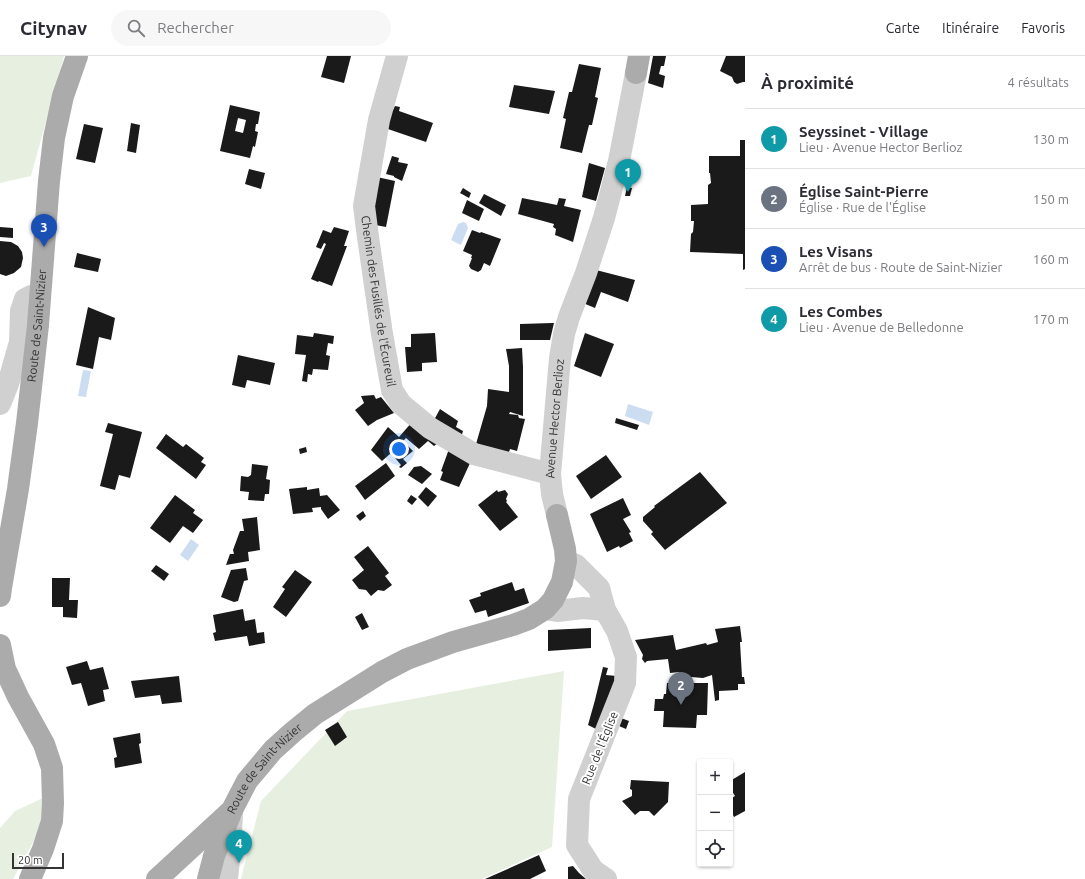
<!DOCTYPE html>
<html lang="fr">
<meta charset="utf-8">
<style>
:root{--surface:#fff;--page:#f7f7f7;--text:#2b2b33;--muted:#7c7c81;--line:#e1e1e2;--accent:#f73628}
body{margin:0;font-family:Ubuntu,sans-serif;background:var(--page);color:var(--text)}
.controls{position:absolute;right:12px;bottom:12px;display:grid;overflow:hidden;border-radius:4px;box-shadow:0 1px 3px #0004}
.controls button{width:36px;height:36px;display:grid;place-items:center;padding:0;border:0;border-bottom:1px solid var(--line);background:var(--surface);color:var(--text);font:20px sans-serif}
.scale{position:absolute;left:12px;bottom:10px;width:52px;box-sizing:border-box;padding-left:4px;border:2px solid #333;border-top:0;font-size:11px;line-height:14px;white-space:nowrap;color:#333;-webkit-text-stroke:3px #fff;paint-order:stroke}
.you{position:absolute;left:399px;top:393px;width:14px;height:14px;margin:-10px;border:3px solid #fff;border-radius:50%;background:#1a73e8;box-shadow:0 0 0 6px #1a73e833}
.badge{display:grid;place-items:center;width:26px;height:26px;border-radius:50%;background:var(--accent);color:#fff;font-size:13px;font-weight:700}
.pin{position:absolute;translate:-50% -33px;filter:drop-shadow(0 1px 2px #0008)}
.pin::after{content:'';position:absolute;top:21px;width:14px;height:12px;background:inherit;clip-path:polygon(0 0,100% 0,50% 100%)}
.list{margin:0;padding:0;list-style:none}
h2{display:flex;justify-content:space-between;align-items:center;height:52px;margin:0;padding:0 16px;font-size:17px}
h2 small{font-size:13px;font-weight:400;color:var(--muted)}
.list li{display:grid;grid-template-columns:26px 1fr auto;gap:12px;align-items:center;box-sizing:border-box;height:60px;padding:0 16px;border-top:1px solid var(--line)}
.list b{display:block;font-size:15px;white-space:nowrap}
.list p{margin:0;font-size:13px;white-space:nowrap;color:var(--muted)}
.list em{font-size:13px;font-style:normal;color:var(--muted)}
.icon{flex:none;width:22px;height:22px;fill:none;stroke:currentColor;stroke-width:2;stroke-linecap:round;stroke-linejoin:round}
.map{position:relative;flex:none;width:745px;height:823px;overflow:hidden}
header{display:flex;align-items:center;gap:24px;box-sizing:border-box;height:56px;padding:0 20px;background:var(--surface);border-bottom:1px solid var(--line)}
header strong{font-size:19px}
nav{display:flex;gap:22px;margin-inline-start:auto;font-size:14px}
.search{width:280px;height:36px;background:var(--page);display:flex;align-items:center;gap:10px;box-sizing:border-box;padding:0 14px;border-radius:22px;color:var(--muted);font-size:15px}
main{display:flex}
aside{flex:1;background:var(--surface)}
.map>svg:first-child{display:block}
</style>
<header>
<strong>Citynav</strong>
<div class="search"><svg class="icon" aria-label="search" viewBox="0 0 24 24"><circle cx="10" cy="10" r="6"/><path d="M15 15l6 6"/></svg>Rechercher</div>
<nav><a>Carte</a><a>Itinéraire</a><a>Favoris</a></nav>
</header>
<main>
<div class="map">
<svg width="745" height="823" viewBox="0 0 745 823">
<rect width="100%" height="100%" fill="#fff"/>
<!-- green -->
<g fill="#e7f0e0">
<polygon points="0,0 64,0 31,120 0,127"/>
<polygon points="564,615 552,791 482,823 241,823 261,745 347,655"/>
<polygon points="45,741 43,768 13,823 0,823 0,772 15,755"/>
</g>
<!-- water -->
<g fill="#ccddf1">
<polygon points="463,166 466,167 468,172 461,189 451,184 458,168"/>
<polygon points="83,314 91,315 86,341 78,340"/>
<polygon points="628,348 653,356 649,369 625,360"/>
<polygon points="191,483 199,489 188,505 180,499"/>
</g>
<!-- building -->
<g fill="#1a1a1a" fill-rule="evenodd">
<polygon points="327,0 351,0 344,27 321,21"/>
<polygon points="653,0 666,0 664,10 661,10 659,18 665,20 663,32 648,27"/>
<polygon points="726,0 745,0 745,26 743,26 737,28 734,26 732,21 720,15"/>
<polygon points="579,8 601,12 595,41 598,42 592,69 589,69 582,97 560,92 566,63 563,62 569,36 572,36"/>
<polygon points="514,29 555,35 549,58 509,51"/>
<path d="M230,49L260,56L258,68H256L255,75L258,76L255,91L253,90L250,102L220,95ZM238,62L246,64L243,77L235,75Z"/>
<polygon points="395,50 400,51 399,55 433,67 426,86 382,71 388,52 393,54"/>
<polygon points="131,67 140,69 136,97 127,95"/>
<polygon points="84,68 103,72 95,107 76,103"/>
<polygon points="740,84 745,84 745,213 743,214 743,198 690,196 691,178 693,176 694,165 691,165 691,149 708,148 708,129 711,127 710,117 709,117 709,100 740,100"/>
<polygon points="392,100 399,102 398,106 408,108 402,125 394,121 394,120 386,118"/>
<polygon points="589,107 605,112 596,145 582,141"/>
<polygon points="249,113 265,117 261,133 245,128"/>
<polygon points="377,121 395,125 386,171 370,168"/>
<polygon points="627,131 632,132 630,140 625,140"/>
<polygon points="463,132 471,137 469,142 460,137"/>
<polygon points="484,138 506,149 501,160 479,147"/>
<polygon points="522,142 557,149 559,142 566,143 564,150 581,154 573,186 555,179 556,173 553,171 554,168 518,158"/>
<polygon points="467,144 484,153 479,165 462,157"/>
<polygon points="0,171 13,172 13,182 0,181"/>
<polygon points="334,171 349,175 344,190 347,190 332,230 319,225 318,226 311,223 326,188 324,187 321,193 316,191 323,174 331,177"/>
<polygon points="472,174 480,177 481,176 501,183 490,210 484,207 481,214 478,216 471,213 469,210 472,202 471,202 472,199 463,195"/>
<polygon points="0,185 11,186 18,190 22,196 23,202 21,211 14,217 6,220 0,218"/>
<polygon points="77,197 101,203 98,216 74,211"/>
<polygon points="596,214 635,224 628,246 601,236 595,252 583,247"/>
<polygon points="88,251 115,262 111,284 99,281 93,313 76,309"/>
<polygon points="552,267 554,267 550,284 520,284 520,268"/>
<polygon points="314,277 334,280 333,288 328,287 326,299 330,300 328,314 313,313 312,319 308,318 307,326 302,325 306,299 295,298 297,279 313,281"/>
<polygon points="435,277 437,306 422,307 422,315 407,316 405,291 411,291 411,278"/>
<polygon points="585,277 614,288 601,321 574,310"/>
<polygon points="522,292 523,311 523,360 510,356 509,358 518,359 519,362 525,363 517,395 510,393 508,399 476,388 487,350 488,333 509,336 509,310 506,293"/>
<polygon points="238,299 275,307 270,329 247,324 245,332 232,329"/>
<polygon points="374,339 376,343 381,341 394,357 377,364 368,370 355,354 364,347 361,340"/>
<polygon points="440,353 458,365 456,371 463,375 461,382 434,364"/>
<polygon points="616,362 639,369 637,374 615,367"/>
<polygon points="413,365 442,384 434,390 428,385 419,393 406,382 403,385 413,395 403,403 407,407 401,412 399,411 401,409 391,397 382,405 371,394 388,371 399,381"/>
<polygon points="108,367 142,376 130,422 119,419 115,434 100,430 113,378 105,376"/>
<polygon points="166,378 183,391 186,388 204,402 201,406 206,409 196,423 156,392"/>
<polygon points="306,391 307,396 300,398 299,393"/>
<polygon points="449,393 471,405 459,431 440,424 443,416 441,415"/>
<polygon points="606,399 622,421 591,443 576,420"/>
<polygon points="386,407 395,420 365,444 355,430"/>
<polygon points="252,408 268,410 266,423 270,424 269,438 265,438 264,445 248,444 249,436 240,435 241,420 248,421 251,419"/>
<polygon points="421,410 432,418 422,428 408,419 414,411"/>
<polygon points="700,416 727,447 665,494 651,478 653,476 643,465 643,461 655,451 654,450"/>
<polygon points="307,431 307,434 319,432 320,440 327,439 340,454 328,463 321,453 321,451 312,452 313,456 293,458 289,433"/>
<polygon points="426,431 437,440 428,451 418,441"/>
<polygon points="497,434 498,436 505,434 508,438 506,443 507,445 506,446 518,461 500,475 478,449"/>
<polygon points="175,439 195,454 193,457 203,464 193,477 183,470 170,487 150,472"/>
<polygon points="411,439 417,443 412,449 407,445"/>
<polygon points="623,442 631,459 623,463 631,476 629,477 633,485 620,492 619,490 607,496 590,458"/>
<polygon points="363,455 366,460 360,465 356,460"/>
<polygon points="257,461 260,494 248,496 249,505 226,509 230,498 234,498 233,494 240,475 244,475 242,463"/>
<polygon points="368,490 389,517 385,520 392,529 384,535 378,534 371,540 366,534 359,533 352,524 364,514 354,501"/>
<polygon points="156,509 169,518 164,525 151,515"/>
<polygon points="246,512 248,524 244,525 238,545 234,546 221,541 231,514"/>
<polygon points="295,514 312,526 286,561 273,551 285,533 282,531"/>
<polygon points="52,522 70,522 69,544 78,544 77,562 63,561 63,551 52,551"/>
<polygon points="512,526 515,535 524,532 529,547 488,561 486,554 475,557 469,544 481,540 480,537"/>
<polygon points="243,553 245,565 255,563 257,577 264,576 265,587 249,590 247,580 215,585 213,577 216,576 213,559"/>
<polygon points="362,557 369,571 362,574 355,561"/>
<polygon points="740,570 742,586 740,586 742,621 744,621 745,628 738,628 738,634 719,635 719,644 715,645 712,619 703,622 679,620 679,616 670,617 668,603 647,605 645,607 642,603 643,599 635,584 673,579 676,594 706,587 707,589 718,586 715,573"/>
<polygon points="591,572 591,592 548,595 548,574"/>
<polygon points="87,605 90,614 103,611 109,633 103,634 105,645 88,650 81,627 72,629 66,611"/>
<polygon points="603,611 608,612 606,619 617,620 596,673 588,669 595,644"/>
<polygon points="179,620 182,646 162,648 160,639 135,642 131,625"/>
<polygon points="667,627 708,627 707,659 697,659 696,672 663,671 664,655 654,655 655,643 663,643 664,638 666,638"/>
<polygon points="621,662 629,665 626,673 619,670"/>
<polygon points="338,666 347,681 335,690 325,674"/>
<polygon points="140,677 141,687 139,688 142,707 115,712 114,702 117,701 113,682"/>
<polygon points="745,716 745,755 734,761 730,753 730,743 735,740 730,732 730,725"/>
<polygon points="631,724 669,726 668,746 654,760 649,755 640,755 635,759 622,745 632,740 632,734 630,733"/>
<polygon points="539,799 546,815 530,823 485,823"/>
<polygon points="573,810 579,817 586,823 568,823 568,811"/>
</g>
<g fill="none" stroke-linecap="round" stroke-linejoin="round">
<!-- minor -->
<g stroke="#d0d0d0" stroke-width="22">
<path id="s1" d="M397,0L379,64L364,150L368,181L382,278L392,334L401,348L430,372L474,398L550,418"/>
<polyline points="0,348 8,328 20,286 21,255 25,243 31,240 40,241"/>
<path id="s2" d="M557,459L552,438L550,418L560,302L564,278L569,261L586,217L604,162L619,105L636,17"/>
<polyline points="566,505 576,509 599,532 605,554 617,575 626,601 625,627 579,743 577,789 593,814 606,823"/>
<polyline points="545,553 557,555 583,552 605,554"/>
<polyline points="227,823 230,794 232,758"/>
</g>
<!-- major -->
<g stroke="#ababab" stroke-width="22">
<polyline points="636,17 639,0"/>
<path id="s3" d="M0,540L1,532L18,433L27,367L38,269L49,125L54,82L63,40L77,0"/>
<polyline points="0,589 5,613 18,641 44,688 52,712 53,747 52,765 43,793 30,823"/>
<path id="s4" d="M157,823L232,754L247,725L273,694L293,676L315,658L382,616L407,603L453,586L513,569L529,563L545,553L553,544L562,526L566,505L565,493L557,459"/>
<polyline points="208,823 214,800 230,759"/>
</g>
</g>
<g text-anchor="middle" stroke-width="4" stroke-linejoin="round" paint-order="stroke">
<!-- street labels -->
<g font-size="12" fill="#333" stroke="#fff">
<text dy="4" stroke="none"><textPath href="#s1" startOffset="250">Chemin des Fusillés de l'Écureuil</textPath></text>
<text dy="4" stroke="none"><textPath href="#s3" startOffset="273">Route de Saint-Nizier</textPath></text>
<text dy="4" stroke="none"><textPath href="#s2" startOffset="97">Avenue Hector Berlioz</textPath></text>
<text transform="translate(600 692) rotate(-68)" y="4">Rue de l'Église</text>
<text dy="4" stroke="none"><textPath href="#s4" startOffset="155">Route de Saint-Nizier</textPath></text>
</g>
</g>
</svg>
<div class="controls">
<button>+</button>
<button>−</button>
<button><svg class="icon" aria-label="locate" viewBox="0 0 24 24"><circle cx="12" cy="12" r="6"/><path d="M12 2v4M12 18v4M2 12h4M18 12h4"/></svg></button>
</div>
<div class="scale">20 m</div>
<div class="you"></div>
<div class="pin badge" style="left:628px;top:136px;background:#0f9aa8">1</div>
<div class="pin badge" style="left:681px;top:649px;background:#6b7280">2</div>
<div class="pin badge" style="left:44px;top:191px;background:#1a4fb4">3</div>
<div class="pin badge" style="left:239px;top:807px;background:#0f9aa8">4</div>
</div>
<aside>
<h2>À proximité<small>4 résultats</small></h2>
<ul class="list">
<li><span class="badge" style="background:#0f9aa8">1</span><div><b>Seyssinet - Village</b><p>Lieu · Avenue Hector Berlioz</p></div><em>130 m</em></li>
<li><span class="badge" style="background:#6b7280">2</span><div><b>Église Saint-Pierre</b><p>Église · Rue de l'Église</p></div><em>150 m</em></li>
<li><span class="badge" style="background:#1a4fb4">3</span><div><b>Les Visans</b><p>Arrêt de bus · Route de Saint-Nizier</p></div><em>160 m</em></li>
<li><span class="badge" style="background:#0f9aa8">4</span><div><b>Les Combes</b><p>Lieu · Avenue de Belledonne</p></div><em>170 m</em></li>
</ul>
</aside>
</main>
